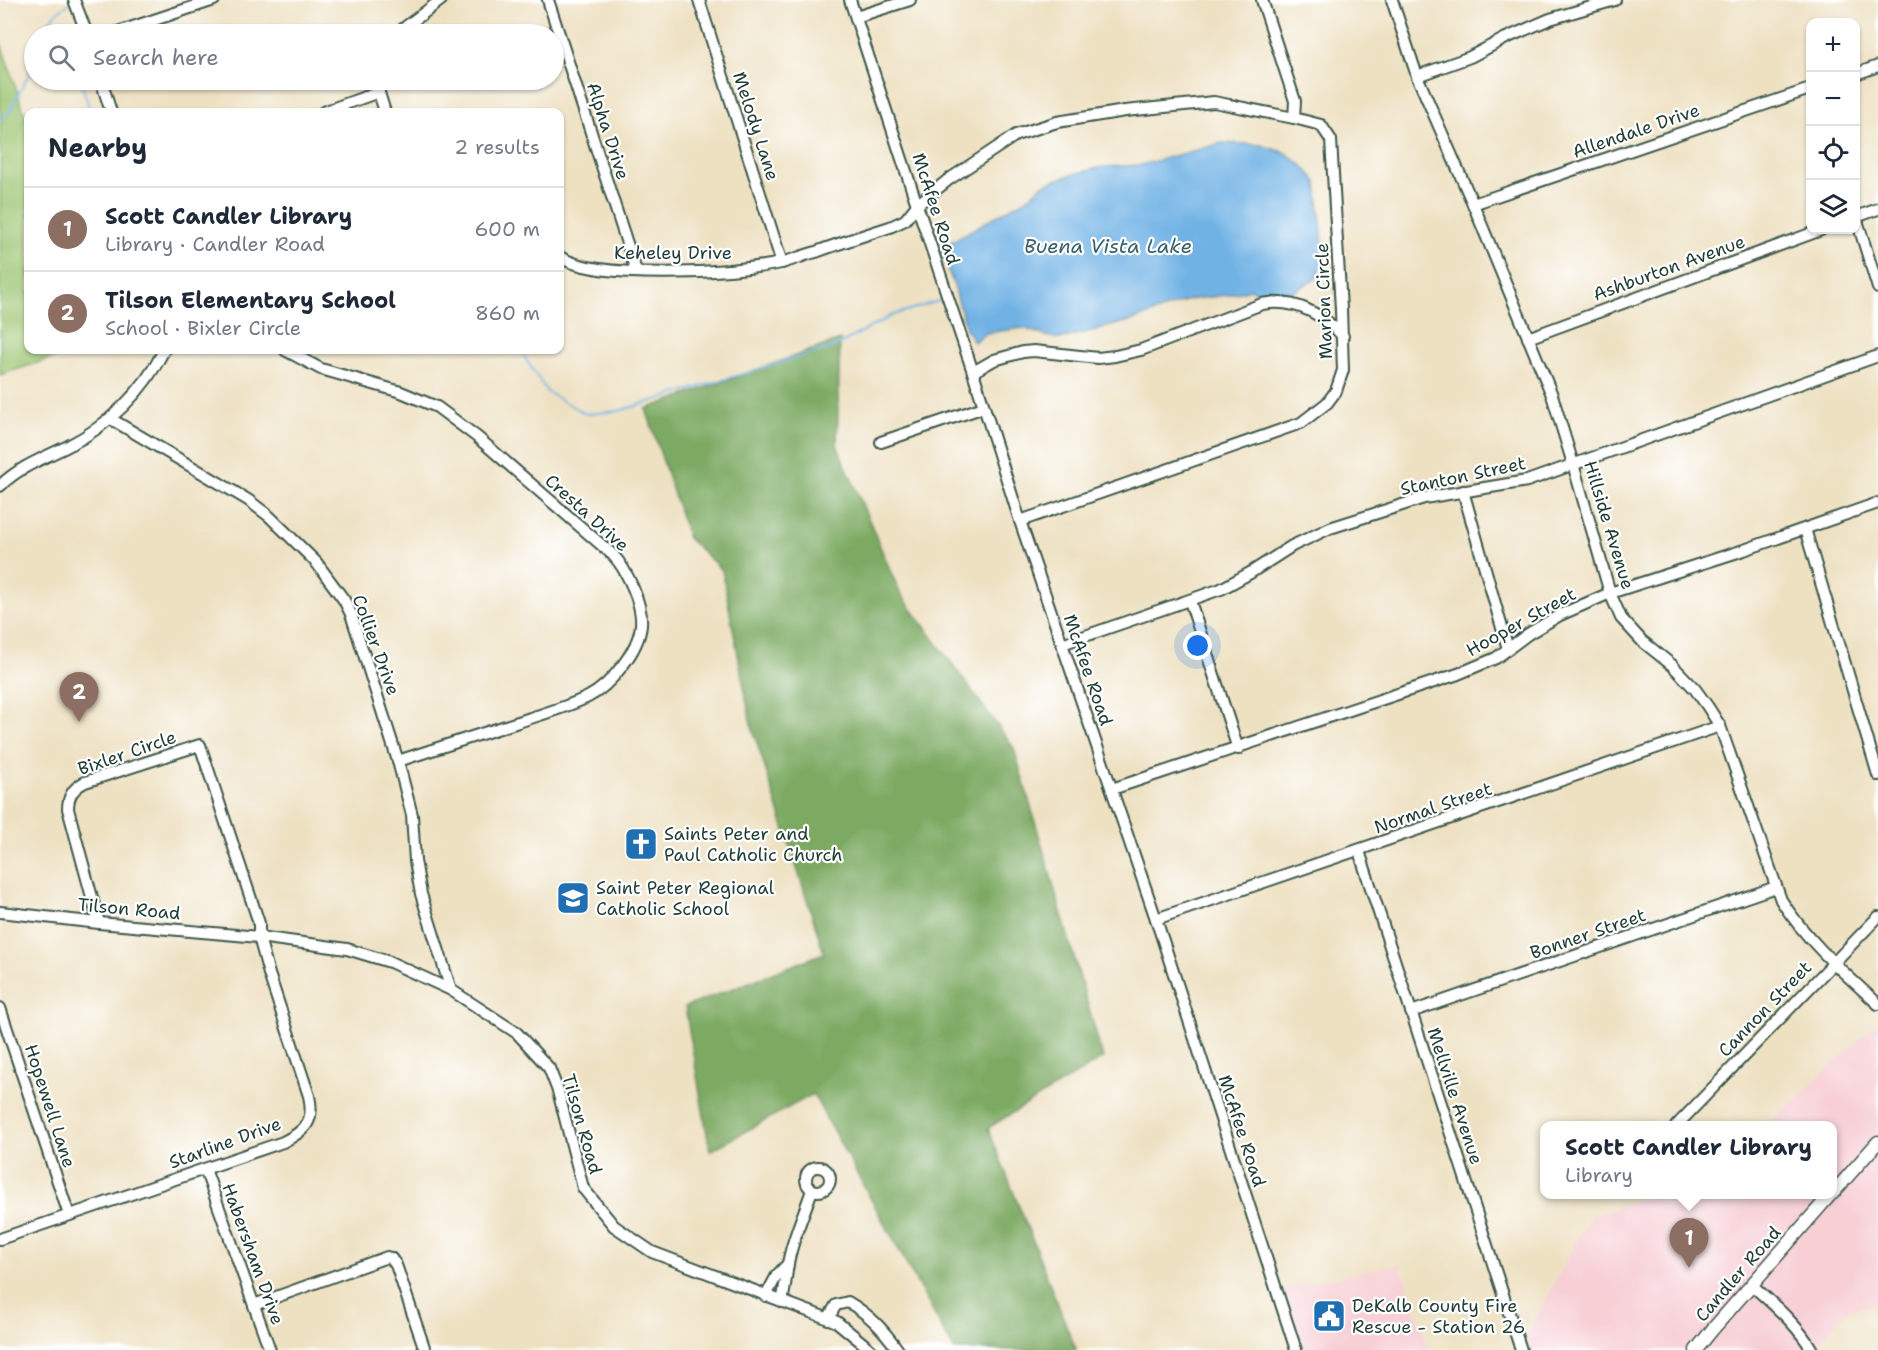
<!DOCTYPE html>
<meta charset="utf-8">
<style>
:root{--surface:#fff;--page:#f6f6f7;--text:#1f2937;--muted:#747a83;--line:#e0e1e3;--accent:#1f6fb2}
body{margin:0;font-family:"Shantell Sans",sans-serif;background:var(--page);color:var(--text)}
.controls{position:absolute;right:18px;top:18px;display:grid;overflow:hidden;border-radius:12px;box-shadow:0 2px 4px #0004}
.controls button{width:54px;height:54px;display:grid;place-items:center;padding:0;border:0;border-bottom:2px solid var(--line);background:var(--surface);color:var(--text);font:30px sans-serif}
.you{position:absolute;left:1198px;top:646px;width:21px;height:21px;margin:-15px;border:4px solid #fff;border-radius:50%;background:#1a73e8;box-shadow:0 0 0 9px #1a73e833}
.badge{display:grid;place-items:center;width:39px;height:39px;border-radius:50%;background:var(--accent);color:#fff;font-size:20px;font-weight:700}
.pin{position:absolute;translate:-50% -50px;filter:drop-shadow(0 2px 3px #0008)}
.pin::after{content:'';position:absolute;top:32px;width:21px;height:18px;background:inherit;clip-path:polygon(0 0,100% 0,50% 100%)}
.popup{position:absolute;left:1540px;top:1121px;width:297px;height:78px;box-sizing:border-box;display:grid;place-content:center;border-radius:12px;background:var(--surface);filter:drop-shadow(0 2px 4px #0005);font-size:20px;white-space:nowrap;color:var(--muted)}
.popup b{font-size:22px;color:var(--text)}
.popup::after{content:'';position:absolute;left:50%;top:100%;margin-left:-12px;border:12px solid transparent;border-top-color:var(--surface)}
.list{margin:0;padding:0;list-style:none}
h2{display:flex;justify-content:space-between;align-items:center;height:78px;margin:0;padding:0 24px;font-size:26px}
h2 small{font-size:20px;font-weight:400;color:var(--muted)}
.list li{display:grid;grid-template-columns:39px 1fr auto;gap:18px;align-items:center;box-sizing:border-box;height:84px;padding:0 24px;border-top:2px solid var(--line)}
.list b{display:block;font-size:22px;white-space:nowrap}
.list p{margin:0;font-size:20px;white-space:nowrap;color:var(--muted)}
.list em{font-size:20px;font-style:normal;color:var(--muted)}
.icon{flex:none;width:33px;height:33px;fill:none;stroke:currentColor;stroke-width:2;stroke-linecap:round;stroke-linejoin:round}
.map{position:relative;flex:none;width:1878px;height:1350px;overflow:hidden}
.search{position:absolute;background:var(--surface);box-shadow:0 2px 4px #0004;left:24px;top:24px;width:540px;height:66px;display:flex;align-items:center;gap:15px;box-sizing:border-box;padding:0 21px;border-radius:33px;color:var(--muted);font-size:22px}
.panel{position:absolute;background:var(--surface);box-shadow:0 2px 4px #0004;left:24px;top:108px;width:540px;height:246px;border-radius:12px}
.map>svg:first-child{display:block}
</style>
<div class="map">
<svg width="1878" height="1350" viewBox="0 0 1878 1350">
<rect width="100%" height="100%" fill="#fff"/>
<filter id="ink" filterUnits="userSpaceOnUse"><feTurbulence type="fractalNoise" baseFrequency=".0167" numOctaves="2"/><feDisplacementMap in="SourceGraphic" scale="12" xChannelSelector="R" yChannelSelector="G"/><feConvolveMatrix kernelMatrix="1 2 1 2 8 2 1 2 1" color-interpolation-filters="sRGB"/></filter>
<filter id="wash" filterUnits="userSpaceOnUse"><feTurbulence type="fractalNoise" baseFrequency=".008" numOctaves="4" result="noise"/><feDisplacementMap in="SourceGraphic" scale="24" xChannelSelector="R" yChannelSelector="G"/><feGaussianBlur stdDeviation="1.35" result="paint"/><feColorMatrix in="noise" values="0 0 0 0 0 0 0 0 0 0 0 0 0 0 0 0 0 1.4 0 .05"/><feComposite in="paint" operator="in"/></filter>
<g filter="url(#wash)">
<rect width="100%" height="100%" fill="#eee1c2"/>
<!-- built -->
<g fill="#f7cfd5">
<polygon points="1878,1021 1878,1304 1846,1311 1813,1350 1525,1350 1523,1343 1589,1217 1653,1195 1833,1194 1833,1126 1768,1125"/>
<polygon points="1399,1264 1429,1350 1294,1350 1274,1290"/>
</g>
<!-- green -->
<polygon fill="#9cc571" stroke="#5e8152" stroke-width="1.5" points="0,41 28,124 28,350 77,350 0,375"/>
<!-- forest -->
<polygon fill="#7daa63" stroke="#4e744c" stroke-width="1.5" points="840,340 837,445 900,593 1014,748 1103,1058 988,1128 1076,1350 954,1350 813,1094 710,1151 685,1007 824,953 751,724 722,570 688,538 646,409"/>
<!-- water -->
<polygon fill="#71b2e5" stroke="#48788c" stroke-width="1.5" points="1222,143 1261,145 1286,153 1304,167 1317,182 1324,254 1317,278 1291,293 1266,296 1251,289 1227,295 1188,300 1134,320 1060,339 1046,336 1023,328 986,333 974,342 966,329 955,289 941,251 942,247 1028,198 1042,185 1073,174 1102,167 1141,165"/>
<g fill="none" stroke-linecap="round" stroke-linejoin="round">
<!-- stream -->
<g stroke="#71b2e5" stroke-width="2">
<polyline points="49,20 60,34"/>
<path d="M43,34C50,18 56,11 72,2"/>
<polyline points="80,80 91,112"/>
<polyline points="0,120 8,114 34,64"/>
<polyline points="520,350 547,392 586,414 619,411 836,346 893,315 945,299"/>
</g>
</g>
</g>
<g filter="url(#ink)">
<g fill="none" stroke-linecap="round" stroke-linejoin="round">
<!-- minor casing -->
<g stroke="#3e5649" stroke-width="14">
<g id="minor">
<polyline points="74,0 87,34"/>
<polyline points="548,0 636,271"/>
<polyline points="699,0 782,263"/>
<polyline points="850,0 917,205 973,372 1020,521 1156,919 1296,1350"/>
<path d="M1392,0L1417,76L1473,204L1552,395L1573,464L1610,593L1621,618L1642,641L1672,665L1695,689L1708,707L1720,726L1781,900C1806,940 1843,972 1878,1004"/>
<polyline points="856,17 910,0"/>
<polyline points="112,34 214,0"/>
<polyline points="396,34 441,0"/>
<polyline points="1856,74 1878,66"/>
<polyline points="1417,76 1470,57 1506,38 1550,19 1615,0"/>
<polyline points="101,80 111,112"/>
<polyline points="375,80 385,112"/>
<polyline points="323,112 379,92"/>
<polyline points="1473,204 1810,89"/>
<polyline points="1856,217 1878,288"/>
<polyline points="1856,217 1878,209"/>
<path d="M560,257C598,281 735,273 781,263C793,260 804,255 816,252C840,243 865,235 890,227L905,220L917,205L948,180L1016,135L1057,122L1125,111L1214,102L1294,118"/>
<polyline points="1528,338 1821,230"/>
<path d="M285,350L321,369L401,392L437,407L477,437L613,555C627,570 643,605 641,625C639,650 610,686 588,697C565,708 539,715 515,723C476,736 437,748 398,761"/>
<path d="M973,372L994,360L1023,352L1034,351L1098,358L1115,356L1141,350L1262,304C1294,298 1322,314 1343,336"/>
<polyline points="111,419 248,500 269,516 316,562 344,600 351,614 398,761 412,815 415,861 421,894 451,990"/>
<polyline points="881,442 984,407"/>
<path d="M0,486C19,467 44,458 68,446C108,426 144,391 164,350"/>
<polyline points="1463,491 1508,649"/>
<polyline points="1020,521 1301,423 1327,403 1336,391 1343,370 1341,309 1331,140 1321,125 1294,118 1295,101 1262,0"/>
<polyline points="1805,529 1878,775"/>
<polyline points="1190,601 1238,749"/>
<polyline points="1062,644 1221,589 1250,573 1292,546 1330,528 1424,498 1527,481 1878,356"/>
<polyline points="1112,789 1458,674 1496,658 1528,634 1560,615 1610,593 1744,550 1878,503"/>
<polyline points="1359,851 1521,1350"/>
<polyline points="0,912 99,923 259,937 347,949 390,962 451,990 517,1033 549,1068 558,1091 583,1188 614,1226 652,1252 837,1322 871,1350"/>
<polyline points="1156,919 1720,726"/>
<polyline points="0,1008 69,1215"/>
<polyline points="1411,1012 1776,887"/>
<polyline points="1676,1126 1878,917"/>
<circle cx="818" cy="1179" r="12"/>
<polyline points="205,1169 270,1350"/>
<path d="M0,1239L283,1142C305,1131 315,1122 309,1096L269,974L259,937V923L200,745L85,782C73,788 68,796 68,809L99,923"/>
<path d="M1752,1285C1773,1304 1798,1325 1812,1350"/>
<polyline points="766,1296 777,1275 788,1264"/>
<path d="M782,1302C785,1289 786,1276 788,1264C792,1239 804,1214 812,1190"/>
<polyline points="254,1305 387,1257 391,1258 396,1265 425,1350"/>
<path d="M828,1319L836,1305L848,1302C870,1315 883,1329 898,1350"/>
</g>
</g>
<!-- major casing -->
<g stroke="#3e5649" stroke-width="15">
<g id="major">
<polyline points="1833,1193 1878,1142"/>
<polyline points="1696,1350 1712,1330 1831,1194"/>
</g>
</g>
<!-- minor -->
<use href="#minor" stroke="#fff" stroke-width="10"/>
<!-- major -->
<use href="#major" stroke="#fff" stroke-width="12"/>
</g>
</g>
<!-- icons -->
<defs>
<g id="church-square" transform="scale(1.725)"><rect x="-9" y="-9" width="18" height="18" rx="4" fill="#1f6fb2" stroke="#fff"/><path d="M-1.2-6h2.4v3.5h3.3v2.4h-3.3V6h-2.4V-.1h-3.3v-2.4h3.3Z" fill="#fff"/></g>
<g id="school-square" transform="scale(1.725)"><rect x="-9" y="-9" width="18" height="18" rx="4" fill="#1f6fb2" stroke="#fff"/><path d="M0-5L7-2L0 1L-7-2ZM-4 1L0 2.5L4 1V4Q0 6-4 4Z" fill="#fff"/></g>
<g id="civic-square" transform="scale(1.725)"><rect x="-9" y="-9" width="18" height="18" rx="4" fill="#1f6fb2" stroke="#fff"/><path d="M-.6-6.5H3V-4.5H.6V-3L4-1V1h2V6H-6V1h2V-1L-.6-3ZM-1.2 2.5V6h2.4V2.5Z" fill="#fff"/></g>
</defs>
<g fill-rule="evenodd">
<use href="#church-square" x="641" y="844"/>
<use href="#school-square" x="573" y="898"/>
<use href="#civic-square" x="1329" y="1316"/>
</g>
<g text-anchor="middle" stroke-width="4.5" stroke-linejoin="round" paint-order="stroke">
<!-- street labels -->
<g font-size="18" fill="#1f3d34" stroke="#fff">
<text transform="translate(756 126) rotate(72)" y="6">Melody Lane</text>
<text transform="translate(608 131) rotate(72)" y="6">Alpha Drive</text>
<text transform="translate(1636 131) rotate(-19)" y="6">Allendale Drive</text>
<text transform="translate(936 209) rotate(72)" y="6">McAfee Road</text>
<text x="673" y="259">Keheley Drive</text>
<text transform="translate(1669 268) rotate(-20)" y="6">Ashburton Avenue</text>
<text transform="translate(1324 301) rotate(-92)" y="6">Marion Circle</text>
<text transform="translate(1463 476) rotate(-12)" y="6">Stanton Street</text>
<text transform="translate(587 513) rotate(42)" y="6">Cresta Drive</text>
<text transform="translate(1609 525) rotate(73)" y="6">Hillside Avenue</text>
<text transform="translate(1521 622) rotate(-29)" y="6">Hooper Street</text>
<text transform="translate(376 645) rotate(70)" y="6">Collier Drive</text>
<text transform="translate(1088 670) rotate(71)" y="6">McAfee Road</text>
<text transform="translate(127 753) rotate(-19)" y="6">Bixler Circle</text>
<text transform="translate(1433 808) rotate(-19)" y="6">Normal Street</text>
<text transform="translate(129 909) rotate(5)" y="6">Tilson Road</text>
<text transform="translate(1588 934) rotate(-19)" y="6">Bonner Street</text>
<text transform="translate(1765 1009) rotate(-46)" y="6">Cannon Street</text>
<text transform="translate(1455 1096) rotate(72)" y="6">Mellville Avenue</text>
<text transform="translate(50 1106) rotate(72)" y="6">Hopewell Lane</text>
<text transform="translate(582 1124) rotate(74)" y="6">Tilson Road</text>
<text transform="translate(1242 1131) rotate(72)" y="6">McAfee Road</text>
<text transform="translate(225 1143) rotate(-20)" y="6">Starline Drive</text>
<text transform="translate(253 1254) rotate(70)" y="6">Habersham Drive</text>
<text transform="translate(1738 1274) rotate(-49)" y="6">Candler Road</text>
</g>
<!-- poi labels -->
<g font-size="18" fill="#1f3d34" stroke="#fff" text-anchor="start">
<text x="664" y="840">Saints Peter and<tspan x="664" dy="21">Paul Catholic Church</tspan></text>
<text x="596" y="894">Saint Peter Regional<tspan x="596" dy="21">Catholic School</tspan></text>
<text x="1352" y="1312">DeKalb County Fire<tspan x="1352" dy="21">Rescue - Station 26</tspan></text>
</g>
<!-- water labels -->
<g font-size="20" font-style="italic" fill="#386069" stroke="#fff">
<text x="1108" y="253">Buena Vista Lake</text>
</g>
</g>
</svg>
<div class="controls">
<button>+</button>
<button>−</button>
<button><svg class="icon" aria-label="locate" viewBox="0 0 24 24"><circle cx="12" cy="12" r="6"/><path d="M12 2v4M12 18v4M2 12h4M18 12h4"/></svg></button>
<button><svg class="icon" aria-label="layers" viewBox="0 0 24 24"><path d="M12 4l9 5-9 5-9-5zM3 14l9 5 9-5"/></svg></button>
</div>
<div class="you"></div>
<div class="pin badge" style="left:1689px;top:1268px;background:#8d6e63">1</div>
<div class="popup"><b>Scott Candler Library</b>Library</div>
<div class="pin badge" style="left:79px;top:722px;background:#8d6e63">2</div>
<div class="search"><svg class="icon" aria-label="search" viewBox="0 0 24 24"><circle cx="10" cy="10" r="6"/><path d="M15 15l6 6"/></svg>Search here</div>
<section class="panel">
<h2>Nearby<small>2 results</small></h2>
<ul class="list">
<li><span class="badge" style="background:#8d6e63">1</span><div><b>Scott Candler Library</b><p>Library · Candler Road</p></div><em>600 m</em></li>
<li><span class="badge" style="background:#8d6e63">2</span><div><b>Tilson Elementary School</b><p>School · Bixler Circle</p></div><em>860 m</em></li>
</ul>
</section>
</div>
